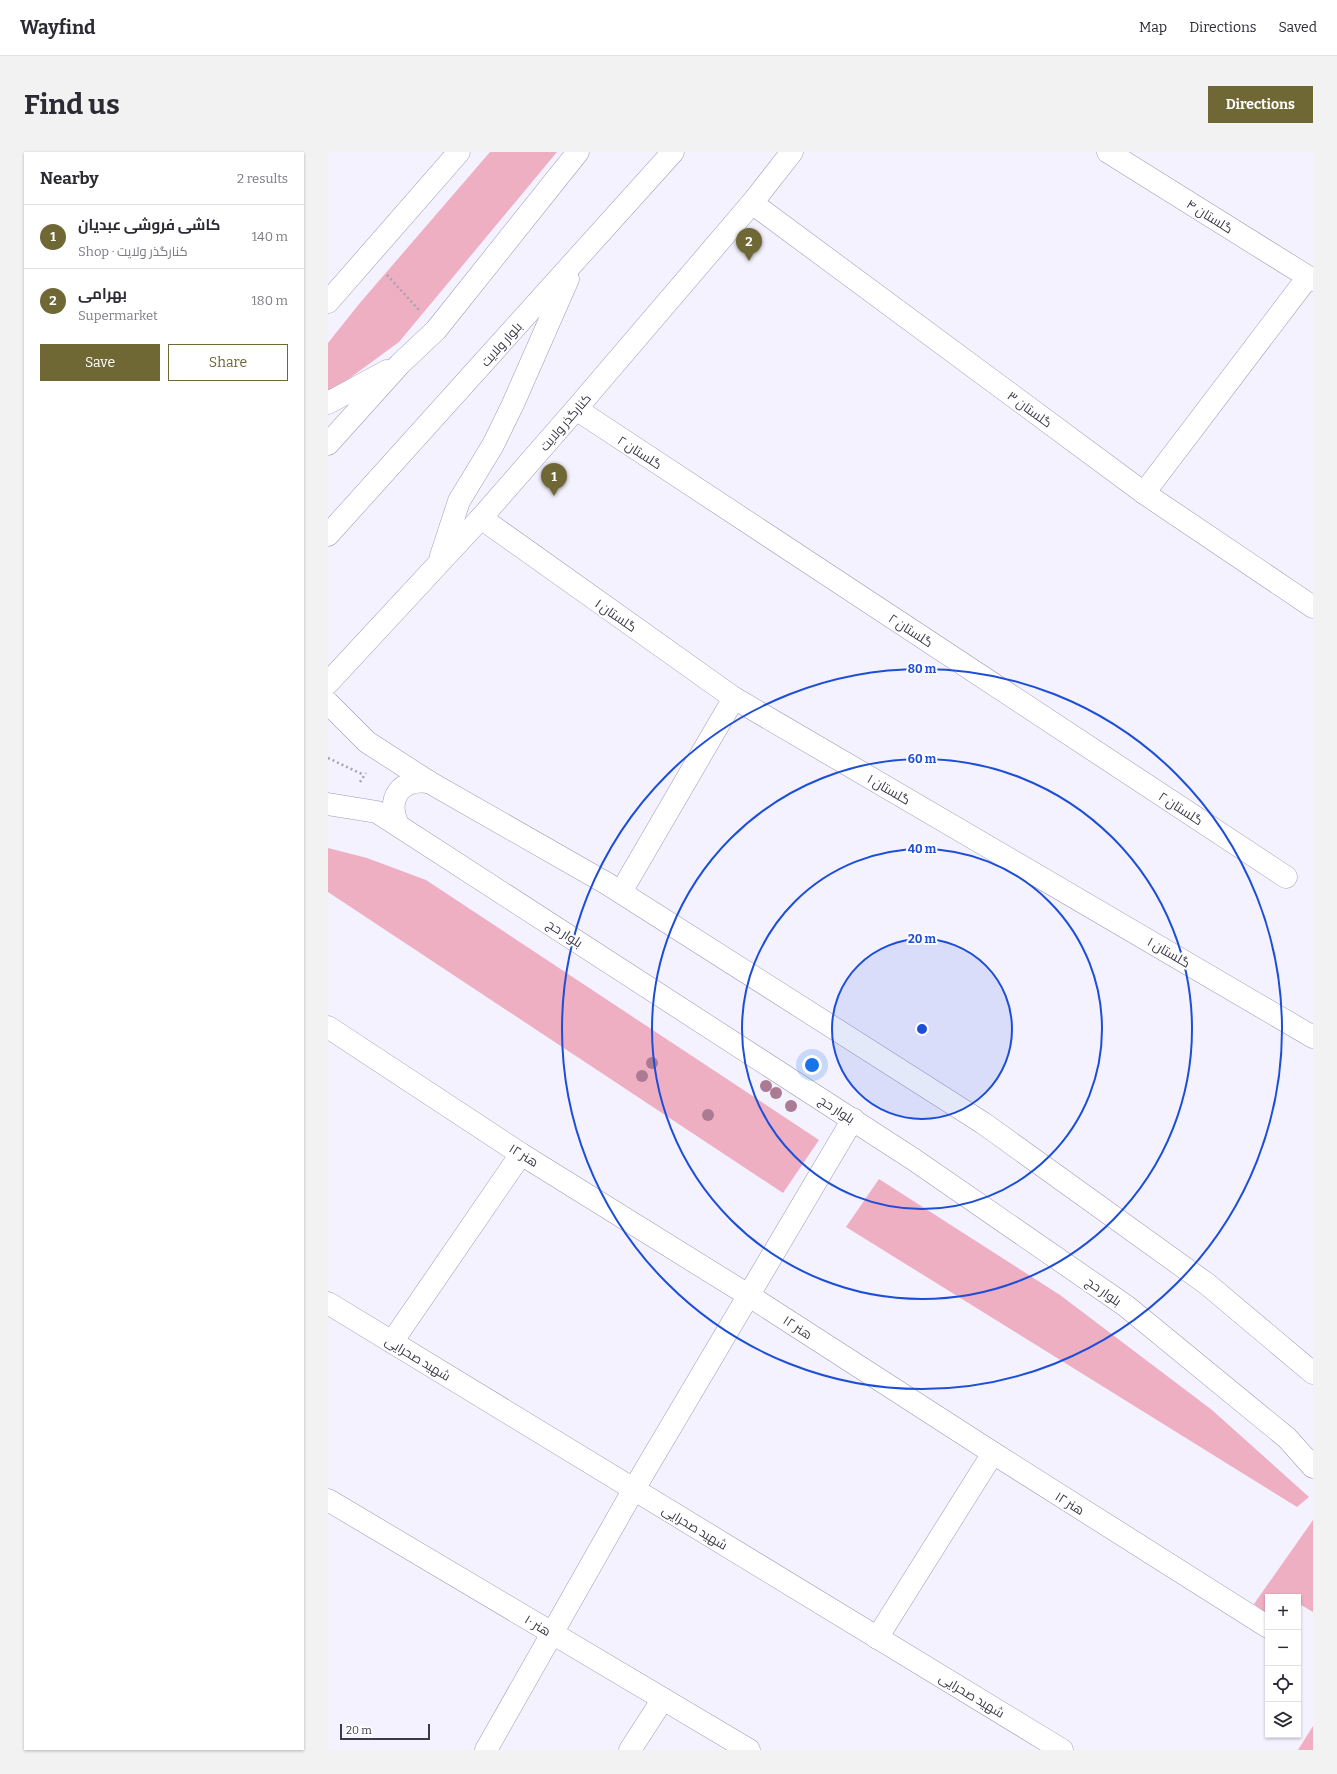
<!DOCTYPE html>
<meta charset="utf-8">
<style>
:root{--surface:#fff;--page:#f2f2f3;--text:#2b2b33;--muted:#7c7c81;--line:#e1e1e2;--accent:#6f6734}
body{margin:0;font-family:Bitter,Cairo,serif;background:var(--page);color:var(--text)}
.controls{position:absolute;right:12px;bottom:12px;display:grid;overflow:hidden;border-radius:0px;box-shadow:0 1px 3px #0004}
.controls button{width:36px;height:36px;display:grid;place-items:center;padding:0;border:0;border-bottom:1px solid var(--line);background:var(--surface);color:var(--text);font:20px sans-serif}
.scale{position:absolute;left:12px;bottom:10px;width:90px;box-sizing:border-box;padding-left:4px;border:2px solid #3c3a47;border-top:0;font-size:11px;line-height:14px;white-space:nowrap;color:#3c3a47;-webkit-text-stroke:3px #fff;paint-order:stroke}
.you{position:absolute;left:484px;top:913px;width:14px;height:14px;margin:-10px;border:3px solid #fff;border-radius:50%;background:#1a73e8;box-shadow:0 0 0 6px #1a73e833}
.badge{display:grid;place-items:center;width:26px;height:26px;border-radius:50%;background:var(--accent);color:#fff;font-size:13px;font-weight:700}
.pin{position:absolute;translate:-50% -33px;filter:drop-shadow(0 1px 2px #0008)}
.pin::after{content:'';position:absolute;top:21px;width:14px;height:12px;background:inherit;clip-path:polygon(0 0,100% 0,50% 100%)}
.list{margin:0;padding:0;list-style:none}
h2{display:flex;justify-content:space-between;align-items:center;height:52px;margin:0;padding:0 16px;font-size:17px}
h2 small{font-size:13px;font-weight:400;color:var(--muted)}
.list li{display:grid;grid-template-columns:26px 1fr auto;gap:12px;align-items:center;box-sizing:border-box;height:64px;padding:0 16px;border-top:1px solid var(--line)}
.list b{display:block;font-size:15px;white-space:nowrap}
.list p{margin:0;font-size:13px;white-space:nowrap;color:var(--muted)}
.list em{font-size:13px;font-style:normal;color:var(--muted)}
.actions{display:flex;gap:8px;padding:12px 16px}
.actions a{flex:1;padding:9px 0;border:1px solid var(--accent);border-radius:0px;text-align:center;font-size:14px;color:var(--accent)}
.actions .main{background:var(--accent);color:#fff}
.icon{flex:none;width:22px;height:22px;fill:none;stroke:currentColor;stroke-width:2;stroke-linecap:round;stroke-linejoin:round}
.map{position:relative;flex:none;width:985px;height:1598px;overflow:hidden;border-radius:0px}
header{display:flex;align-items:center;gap:24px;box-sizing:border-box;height:56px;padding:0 20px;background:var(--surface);border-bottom:1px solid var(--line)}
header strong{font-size:19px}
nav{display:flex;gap:22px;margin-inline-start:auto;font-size:14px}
.intro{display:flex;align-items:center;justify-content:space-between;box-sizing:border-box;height:96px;padding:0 24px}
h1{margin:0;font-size:28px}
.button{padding:10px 18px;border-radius:0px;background:var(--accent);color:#fff;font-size:14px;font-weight:700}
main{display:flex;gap:24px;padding:0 24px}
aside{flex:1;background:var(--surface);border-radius:0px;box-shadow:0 1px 3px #0004}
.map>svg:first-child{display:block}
</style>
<header>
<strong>Wayfind</strong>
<nav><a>Map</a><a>Directions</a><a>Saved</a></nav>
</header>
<div class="intro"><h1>Find us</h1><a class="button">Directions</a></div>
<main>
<aside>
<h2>Nearby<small>2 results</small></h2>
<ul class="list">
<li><span class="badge">1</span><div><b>کاشی فروشی عبدیان</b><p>Shop · کنارگذر ولایت</p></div><em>140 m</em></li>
<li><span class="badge">2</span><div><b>بهرامی</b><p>Supermarket</p></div><em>180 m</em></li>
</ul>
<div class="actions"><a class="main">Save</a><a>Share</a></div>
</aside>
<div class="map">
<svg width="985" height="1598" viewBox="0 0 985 1598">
<rect width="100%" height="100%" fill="#f3f2fe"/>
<!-- green -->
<g fill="#efafc2">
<polygon points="162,0 229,0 71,190 0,242 0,191 31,152"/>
<polygon points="0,696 39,706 98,728 491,988 455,1041 0,740"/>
<polygon points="551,1027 732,1143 884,1258 981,1345 969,1355 518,1075"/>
<polygon points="985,1368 985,1460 973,1453 970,1457 970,1445 940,1445 940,1463 926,1452"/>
<polygon points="985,1574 985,1598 970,1598"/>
</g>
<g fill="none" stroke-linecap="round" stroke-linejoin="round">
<!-- minor casing -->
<g stroke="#9e9ab7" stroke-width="23">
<g id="minor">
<polyline points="780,0 985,128"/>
<polyline points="424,51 816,341 985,455"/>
<polyline points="248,257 958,725"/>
<polyline points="816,341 980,125"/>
<polyline points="153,366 406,546 985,885"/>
<polyline points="293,740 406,546"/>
<polyline points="0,875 193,1002 420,1143 665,1301 940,1475"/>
<polyline points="0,1151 734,1598"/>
<polyline points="64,1190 193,1002"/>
<polyline points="0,1348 421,1598"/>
<polyline points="549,1486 665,1301"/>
<polyline points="158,1598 306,1337 525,967"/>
<polyline points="302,1598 335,1547"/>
</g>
</g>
<!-- major casing -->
<g stroke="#9e9ab7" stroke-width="23">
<g id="major">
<polyline points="0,150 131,0"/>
<polyline points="0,251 59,219"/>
<polyline points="0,292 72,212 108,178 250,0"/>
<polyline points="0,383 345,0"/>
<polyline points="113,404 131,349 165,293 185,252 240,127"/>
<polyline points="0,531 153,366 248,257 424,51 464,0"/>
<polyline points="0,551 39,590 101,630 278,731 655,971 879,1132 985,1221"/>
<polyline points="0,652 49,660 585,1007 798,1154 959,1286 985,1315"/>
<path d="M70,673C58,647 72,626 101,630"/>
</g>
</g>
<!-- path -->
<g stroke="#a5a4b0" stroke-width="2.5" stroke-dasharray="2 3" stroke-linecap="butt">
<polyline points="59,123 91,158"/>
<polyline points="0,606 36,623"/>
<polyline points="32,630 38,621"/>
</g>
<!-- minor -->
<use href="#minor" stroke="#fff" stroke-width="22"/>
<!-- major -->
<use href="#major" stroke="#fff" stroke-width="22"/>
</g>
<!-- trees -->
<g fill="#ab7b94">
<circle cx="324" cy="911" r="6"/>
<circle cx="314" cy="924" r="6"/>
<circle cx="438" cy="934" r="6"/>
<circle cx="448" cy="941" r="6"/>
<circle cx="463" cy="954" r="6"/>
<circle cx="380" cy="963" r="6"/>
</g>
<!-- distance rings -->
<circle cx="594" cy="877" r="90" fill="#1d4ed8" fill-opacity=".12"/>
<g fill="none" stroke="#1d4ed8" stroke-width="2">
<circle cx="594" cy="877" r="90"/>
<circle cx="594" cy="877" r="180"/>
<circle cx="594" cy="877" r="270"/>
<circle cx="594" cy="877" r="360"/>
</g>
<g text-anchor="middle" stroke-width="4" stroke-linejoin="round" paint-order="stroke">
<!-- street labels -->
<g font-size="13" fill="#3c3a47" stroke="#fff">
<text transform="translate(882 64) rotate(32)" y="5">گلستان ۴</text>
<text transform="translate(173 192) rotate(-48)" y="5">بلوار ولایت</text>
<text transform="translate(702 257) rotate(36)" y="5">گلستان ۳</text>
<text transform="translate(237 270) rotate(-49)" y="5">کنارگذر ولایت</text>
<text transform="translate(312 300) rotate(33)" y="5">گلستان ۲</text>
<text transform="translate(288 463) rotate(35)" y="5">گلستان ۱</text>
<text transform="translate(583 478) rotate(33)" y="5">گلستان ۲</text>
<text transform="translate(561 637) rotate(30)" y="5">گلستان ۱</text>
<text transform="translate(853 656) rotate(33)" y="5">گلستان ۲</text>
<text transform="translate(237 781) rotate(33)" y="5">بلوار حج</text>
<text transform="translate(841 800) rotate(30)" y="5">گلستان ۱</text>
<text transform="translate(509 957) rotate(33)" y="5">بلوار حج</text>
<text transform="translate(196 1003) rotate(32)" y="5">هنر ۱۲</text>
<text transform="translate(776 1139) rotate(35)" y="5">بلوار حج</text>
<text transform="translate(470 1175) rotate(33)" y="5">هنر ۱۲</text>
<text transform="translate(90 1206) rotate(31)" y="5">شهید صحرایی</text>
<text transform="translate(742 1351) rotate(32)" y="5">هنر ۱۲</text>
<text transform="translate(367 1375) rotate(31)" y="5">شهید صحرایی</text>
<text transform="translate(210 1473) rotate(31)" y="5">هنر ۱۰</text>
<text transform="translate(644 1543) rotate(31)" y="5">شهید صحرایی</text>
</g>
</g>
<circle cx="594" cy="877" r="6" fill="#1d4ed8" stroke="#fff" stroke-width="2"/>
<g font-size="12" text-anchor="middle" font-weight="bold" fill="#1d4ed8" stroke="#fff" stroke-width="4" stroke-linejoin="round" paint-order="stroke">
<text x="594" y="521">80 m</text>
<text x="594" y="611">60 m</text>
<text x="594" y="701">40 m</text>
<text x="594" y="791">20 m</text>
</g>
</svg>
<div class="controls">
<button>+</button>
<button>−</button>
<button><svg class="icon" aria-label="locate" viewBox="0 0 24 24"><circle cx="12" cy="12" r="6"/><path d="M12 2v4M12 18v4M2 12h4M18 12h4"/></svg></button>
<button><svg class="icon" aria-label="layers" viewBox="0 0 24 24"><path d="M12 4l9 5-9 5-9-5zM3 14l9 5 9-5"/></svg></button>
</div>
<div class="scale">20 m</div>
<div class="you"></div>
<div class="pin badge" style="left:226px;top:344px">1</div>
<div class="pin badge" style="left:421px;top:109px">2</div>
</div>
</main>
